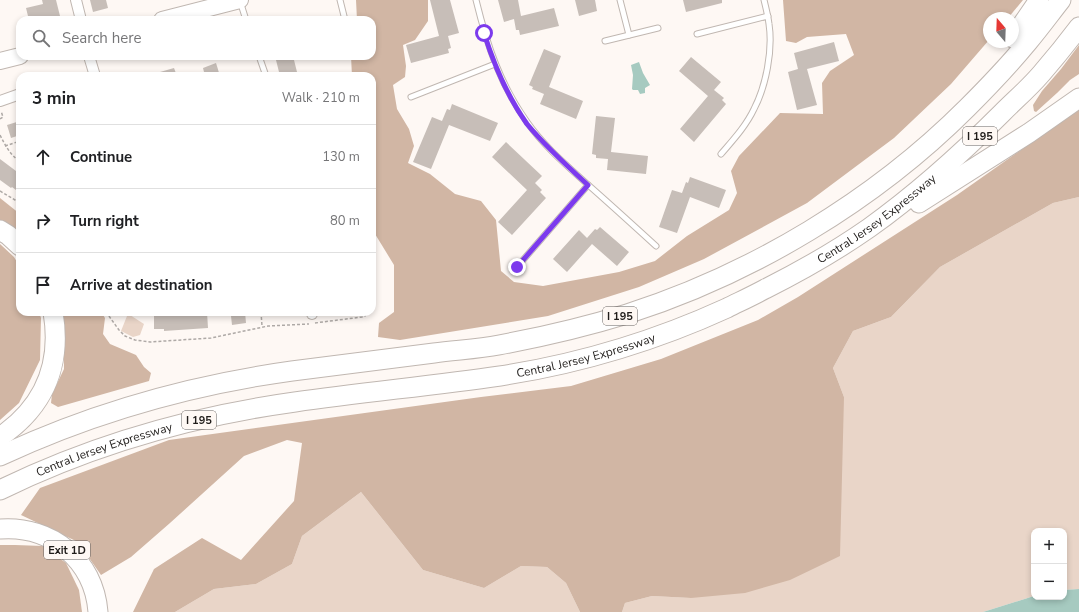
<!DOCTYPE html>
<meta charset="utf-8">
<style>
:root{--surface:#fff;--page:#f2f2f2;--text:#202124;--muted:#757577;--line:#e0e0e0}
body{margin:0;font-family:"Nunito Sans",sans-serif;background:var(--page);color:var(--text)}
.controls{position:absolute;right:12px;bottom:12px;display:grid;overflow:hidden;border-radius:8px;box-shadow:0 2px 6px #0003}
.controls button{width:36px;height:36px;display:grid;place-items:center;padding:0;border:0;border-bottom:1px solid var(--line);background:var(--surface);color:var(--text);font:20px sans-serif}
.compass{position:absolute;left:983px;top:12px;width:36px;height:36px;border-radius:50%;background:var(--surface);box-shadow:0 2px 6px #0003;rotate:341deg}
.stop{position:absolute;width:12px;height:12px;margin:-9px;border:3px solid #7c3aed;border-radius:50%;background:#fff}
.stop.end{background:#7c3aed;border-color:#fff;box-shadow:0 1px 4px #0008}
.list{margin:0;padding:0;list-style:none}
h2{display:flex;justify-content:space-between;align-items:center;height:52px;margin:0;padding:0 16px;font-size:17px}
h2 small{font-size:13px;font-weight:400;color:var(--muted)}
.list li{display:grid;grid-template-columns:26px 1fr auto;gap:12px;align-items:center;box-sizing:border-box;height:64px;padding:0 16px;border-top:1px solid var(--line)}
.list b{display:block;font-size:15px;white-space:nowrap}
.list em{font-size:13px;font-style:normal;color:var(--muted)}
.icon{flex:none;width:22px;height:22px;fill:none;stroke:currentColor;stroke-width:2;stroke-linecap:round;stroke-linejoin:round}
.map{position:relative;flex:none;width:1079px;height:612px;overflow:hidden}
.search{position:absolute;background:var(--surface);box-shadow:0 2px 6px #0003;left:16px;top:16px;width:360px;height:44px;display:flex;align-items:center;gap:10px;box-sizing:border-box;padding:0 14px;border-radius:12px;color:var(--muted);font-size:15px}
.panel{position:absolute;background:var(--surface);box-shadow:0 2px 6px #0003;left:16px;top:72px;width:360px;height:244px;border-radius:12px}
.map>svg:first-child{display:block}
</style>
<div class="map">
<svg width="1079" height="612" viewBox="0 0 1079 612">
<rect width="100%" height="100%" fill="#fef8f4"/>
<!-- green -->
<g fill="#e9d5c8">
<polygon points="1079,197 1079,589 1064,590 1064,531 1034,531 1034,596 983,612 622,612 625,603 652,596 691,598 844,397 833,368 853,331 891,317 940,267 1053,203"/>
<polygon points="130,315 144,324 140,335 133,337 121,331 127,316"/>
<polygon points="361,492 423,570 484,588 521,566 547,567 566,583 580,612 175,612 214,589 256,584 292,564 302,536"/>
</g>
<!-- forest -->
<g fill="#d1b6a4">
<polygon points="356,0 428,0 428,21 415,40 403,45 406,66 405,77 393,85 397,109 409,129 414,146 408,163 430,174 455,194 481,201 496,220 501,271 514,282 543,286 619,272 655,261 687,236 729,210 737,193 731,171 739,156 780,113 823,114 822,83 830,71 854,55 846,34 807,37 796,43 786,41 783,0 1023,0 1008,18 989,18 989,40 951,84 894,138 807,203 704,259 639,287 548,316 400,340 378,337 379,323 394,312 394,265 372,229 372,76 352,76 351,56 372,56 372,20 357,20"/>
<polygon points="1079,45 1079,74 1070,80 1057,93 1036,112 1034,111 1033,105 1042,91 1061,69"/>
<polygon points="1079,109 1079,197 1053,203 940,267 891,317 853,331 833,368 844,397 840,556 790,580 745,593 691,598 652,596 625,603 622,612 580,612 566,583 547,567 521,566 484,588 423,570 361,492 302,536 292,564 256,584 214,589 175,612 133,612 154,569 202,538 241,560 294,501 302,443 287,440 244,456 170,523 131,557 101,575 78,542 21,515 40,488 169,440 481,397 571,386 661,359 758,320 798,297 957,195"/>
<polygon points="0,198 20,214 20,237 6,224 0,220"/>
<polygon points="0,244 14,257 20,267 20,312 39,312 41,318 40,360 19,403 0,420"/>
<polygon points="60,312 101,312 105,318 103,334 110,344 136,355 144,367 151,373 149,381 58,407 51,403 52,394 64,369 64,329"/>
<polygon points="0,545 15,545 43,546 66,563 79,590 82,612 0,612"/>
</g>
<!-- water -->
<g fill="#a6cac0">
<polygon points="639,62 643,73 650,85 645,88 645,93 640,94 638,90 633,90 632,89 633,75 631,65"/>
<polygon points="1079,589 1079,612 983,612 1034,596 1034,597 1064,597 1064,590"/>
</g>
<!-- building -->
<g fill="#c7beb8">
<polygon points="42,0 56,0 61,20 29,20 26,8 43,4"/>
<polygon points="90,0 106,0 108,8 93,12"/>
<polygon points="430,0 450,0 459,33 448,36 451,48 448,49 449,53 411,63 406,45 439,36"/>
<polygon points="498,0 518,0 521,16 554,8 559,26 520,35 519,30 516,30 514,19 504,22"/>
<polygon points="575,0 595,0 597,11 579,16"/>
<polygon points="683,0 722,0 722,3 686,12"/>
<polygon points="834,42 839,61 807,69 817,105 797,110 788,72 798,69 794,53"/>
<polygon points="544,49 561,56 549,87 583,101 576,119 540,104 544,94 532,89 533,87 529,85"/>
<polygon points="275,56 293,56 298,76 280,76"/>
<polygon points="691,57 721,82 714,90 724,98 722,100 726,104 694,142 680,129 708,96 679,71"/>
<polygon points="216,63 220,76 205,76 203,68"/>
<polygon points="174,68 177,76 153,76 153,74"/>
<polygon points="452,104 498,123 490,141 449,125 431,169 413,162 432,117 442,121 447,109 450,110"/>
<polygon points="596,116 615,118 611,152 648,156 646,174 607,170 608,159 596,158 596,155 592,154"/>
<polygon points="20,121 20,135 11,138 7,125"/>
<polygon points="506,142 542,176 535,183 542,190 540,192 546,198 512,235 498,222 527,190 492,157"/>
<polygon points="0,159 20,174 20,193 12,187 11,188 0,180"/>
<polygon points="690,177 726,190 719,208 690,197 677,233 659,227 672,190 682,193 686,182 688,183"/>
<polygon points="600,227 629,252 617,266 592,244 567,272 553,259 579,230 587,238 595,229 597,230"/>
<polygon points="176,312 207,312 208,328 164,331 164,329 154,329 154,313"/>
<polygon points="234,312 245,312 246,323 232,325 231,316 234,316"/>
</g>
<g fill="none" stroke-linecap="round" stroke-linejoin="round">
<!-- service casing -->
<g stroke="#c0b7b1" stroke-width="7">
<g id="service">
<polyline points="340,0 345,20"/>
<path d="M476,0C487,45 500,84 527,122C543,145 565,164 586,183C610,204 633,225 656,246"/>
<polyline points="620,0 629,35"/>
<polyline points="240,1 246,20"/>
<polyline points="697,34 768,16"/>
<polyline points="605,41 658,28"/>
<polyline points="259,56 266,76"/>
<polyline points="411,97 495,64"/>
<path d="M721,154C733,140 746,126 754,109C766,86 773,50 769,24C768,16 766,8 764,0"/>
<polyline points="517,267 588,185"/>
</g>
</g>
<!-- minor casing -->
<g stroke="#c0b7b1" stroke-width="12">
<g id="minor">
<polyline points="76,0 81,20"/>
<polyline points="89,56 95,76"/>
<polyline points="0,101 20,94"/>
<polyline points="312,312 312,314"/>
</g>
</g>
<!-- primary casing -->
<g stroke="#c0b7b1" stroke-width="18">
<g id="primary">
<polyline points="162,20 240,0"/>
<polyline points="0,61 20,56"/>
</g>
</g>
<!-- motorway casing -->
<g stroke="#c0b7b1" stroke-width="21">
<g id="motorway">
<polyline points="1013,38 1039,0"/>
<polyline points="919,203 1029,133 1079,98"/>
<polyline points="0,230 8,235 20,246"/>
<path d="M0,437C44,407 62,365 53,312"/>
<path d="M0,456C92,413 191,385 292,371C339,365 387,359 434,353C456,350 478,349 499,345C542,337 585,327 627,314C752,274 874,201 967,108C988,87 1009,65 1028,42C1039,29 1050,14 1061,0"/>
<path id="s1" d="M0,490C92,445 194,416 295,402C364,392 432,386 500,376C578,364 655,341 727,308C739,302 752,296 765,289C801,271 836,251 869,228C918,193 960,155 1002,113C1015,100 1029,88 1041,74C1054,59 1067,43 1079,27"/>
<path d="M0,529C51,525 94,560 98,612"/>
</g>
</g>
<!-- path -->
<g stroke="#aea9a6" stroke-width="1.5" stroke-dasharray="3 2" stroke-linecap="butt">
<polyline points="0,119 3,117 1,111"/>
<path d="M0,135C6,147 10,154 20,162"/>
<polyline points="5,146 20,141"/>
<polyline points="0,191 20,203"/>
<polyline points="106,312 119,330 125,336 135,340 150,342 211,338 268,326 309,324"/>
<polyline points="261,312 262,326"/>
<polyline points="315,323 362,317 365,316 365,312"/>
</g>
<!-- service -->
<use href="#service" stroke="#fff" stroke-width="5"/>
<!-- minor -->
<use href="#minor" stroke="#fff" stroke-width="10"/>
<!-- primary -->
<use href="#primary" stroke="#fff" stroke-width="16"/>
<!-- motorway -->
<use href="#motorway" stroke="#fff" stroke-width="19"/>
</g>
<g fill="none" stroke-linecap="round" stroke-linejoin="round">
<!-- route -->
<path stroke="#7c3aed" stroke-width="5" d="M484,33C494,65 507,96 527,124C545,146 567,166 588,185L517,267"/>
</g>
<g text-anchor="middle" stroke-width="3.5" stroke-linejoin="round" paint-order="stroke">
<!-- shield labels -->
<g fill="#fef8f4" stroke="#635f5c" stroke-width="1">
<rect x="963" y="127" width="34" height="18" rx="3"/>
<rect x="603" y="307" width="34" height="18" rx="3"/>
<rect x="182" y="411" width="34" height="18" rx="3"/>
<rect x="44" y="541" width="46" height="18" rx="3"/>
</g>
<g font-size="11" font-weight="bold" fill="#201d1b">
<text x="980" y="140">I 195</text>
<text x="620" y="320">I 195</text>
<text x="199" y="424">I 195</text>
<text x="67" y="554">Exit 1D</text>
</g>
<!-- street labels -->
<g font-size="12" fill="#201d1b" stroke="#fef8f4">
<text dy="4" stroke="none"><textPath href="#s1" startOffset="928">Central Jersey Expressway</textPath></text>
<text dy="4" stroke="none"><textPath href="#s1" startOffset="604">Central Jersey Expressway</textPath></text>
<text dy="4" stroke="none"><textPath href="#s1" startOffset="112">Central Jersey Expressway</textPath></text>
</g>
</g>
</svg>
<div class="controls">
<button>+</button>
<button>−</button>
</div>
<svg class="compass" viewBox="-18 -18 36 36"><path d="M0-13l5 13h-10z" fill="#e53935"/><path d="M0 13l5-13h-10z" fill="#757577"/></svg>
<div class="stop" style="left:484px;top:33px"></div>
<div class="stop end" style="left:517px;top:267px"></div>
<div class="search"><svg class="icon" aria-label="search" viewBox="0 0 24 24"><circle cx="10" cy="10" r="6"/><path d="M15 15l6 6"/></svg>Search here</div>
<section class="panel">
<h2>3 min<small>Walk · 210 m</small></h2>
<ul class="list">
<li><svg class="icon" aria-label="ahead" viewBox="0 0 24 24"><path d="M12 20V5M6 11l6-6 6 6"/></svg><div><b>Continue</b></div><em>130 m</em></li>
<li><svg class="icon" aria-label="right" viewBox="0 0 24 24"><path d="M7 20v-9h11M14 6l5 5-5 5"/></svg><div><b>Turn right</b></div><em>80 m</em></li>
<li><svg class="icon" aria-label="arrive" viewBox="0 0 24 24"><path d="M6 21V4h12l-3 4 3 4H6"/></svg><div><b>Arrive at destination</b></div></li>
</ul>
</section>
</div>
